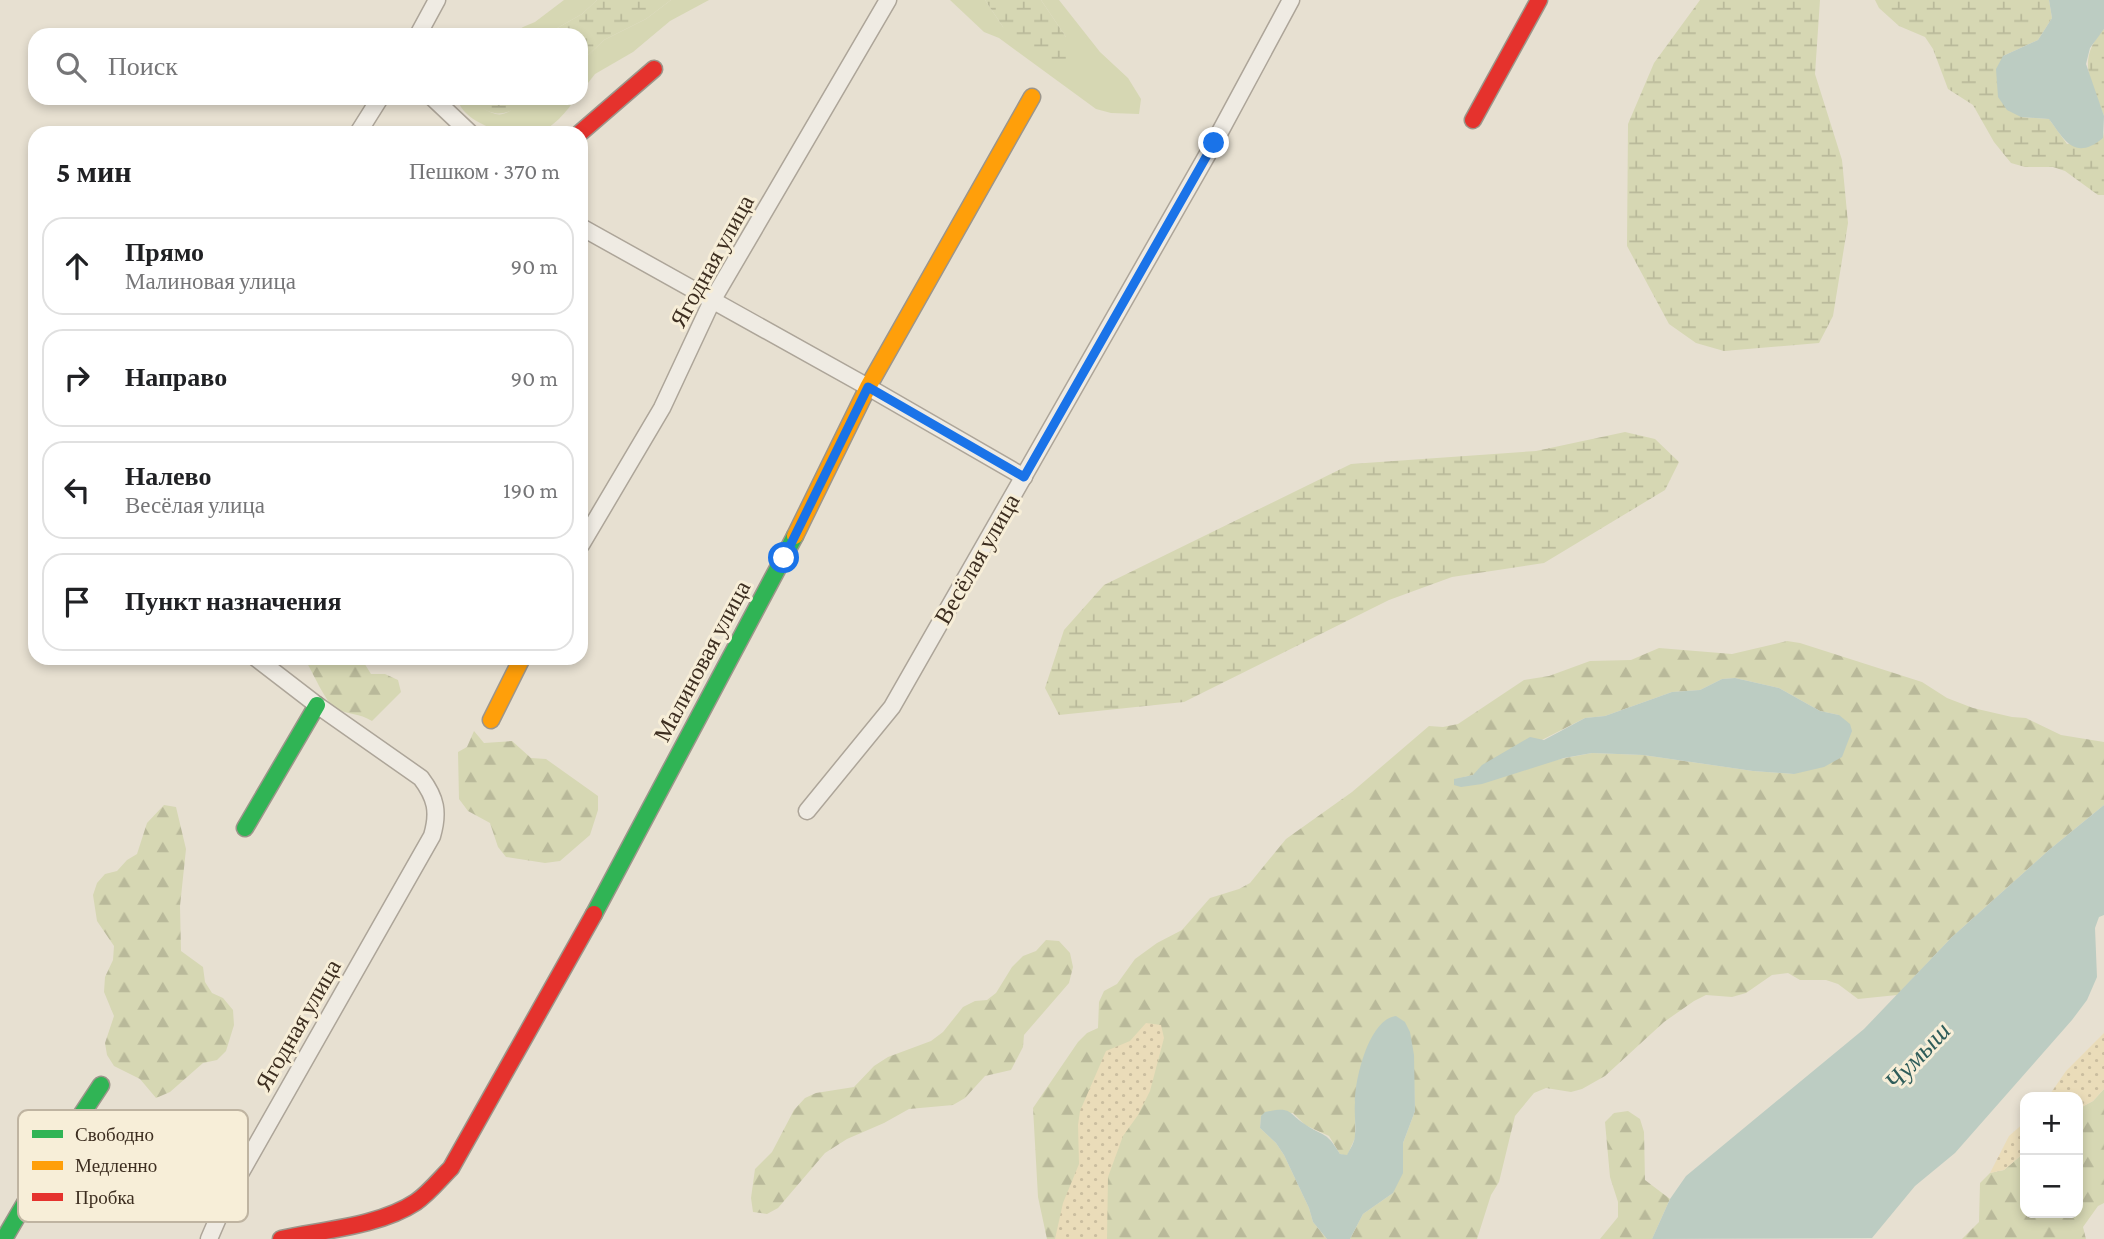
<!DOCTYPE html>
<html lang="ru">
<meta charset="utf-8">
<style>
:root{--surface:#fff;--page:#f2f2f2;--text:#202124;--muted:#757577;--line:#e0e0e0}
body{margin:0;font-family:"Crimson Pro",serif;background:var(--page);color:var(--text)}
.controls{position:absolute;right:21px;bottom:21px;display:grid;overflow:hidden;border-radius:14px;box-shadow:0 4px 10px #0003}
.controls button{width:63px;height:63px;display:grid;place-items:center;padding:0;border:0;border-bottom:2px solid var(--line);background:var(--surface);color:var(--text);font:35px sans-serif}
.stop{position:absolute;width:21px;height:21px;margin:-16px;border:5px solid #1a73e8;border-radius:50%;background:#fff}
.stop.end{background:#1a73e8;border-color:#fff;box-shadow:0 2px 7px #0008}
.list{margin:0;padding:0;list-style:none}
h2{display:flex;justify-content:space-between;align-items:center;height:91px;margin:0;padding:0 28px;font-size:30px}
h2 small{font-size:23px;font-weight:400;color:var(--muted)}
.list li{display:grid;grid-template-columns:46px 1fr auto;gap:21px;align-items:center;box-sizing:border-box;height:98px;margin:0 14px 14px;padding:0 14px;border:2px solid var(--line);border-radius:21px}
.list b{display:block;font-size:26px;white-space:nowrap}
.list p{margin:0;font-size:23px;white-space:nowrap;color:var(--muted)}
.list em{font-size:23px;font-style:normal;color:var(--muted)}
.icon{flex:none;width:38px;height:38px;fill:none;stroke:currentColor;stroke-width:2;stroke-linecap:round;stroke-linejoin:round}
.map{position:relative;flex:none;width:2104px;height:1239px;overflow:hidden}
.search{position:absolute;background:var(--surface);box-shadow:0 4px 10px #0003;left:28px;top:28px;width:560px;height:77px;display:flex;align-items:center;gap:18px;box-sizing:border-box;padding:0 24px;border-radius:21px;color:var(--muted);font-size:26px}
.panel{position:absolute;background:var(--surface);box-shadow:0 4px 10px #0003;left:28px;top:126px;width:560px;height:539px;border-radius:21px}
.map>svg:first-child{display:block}
</style>
<div class="map">
<svg width="2104" height="1239" viewBox="0 0 2104 1239">
<defs>
<pattern id="forest-firs" width="22" height="20" patternUnits="userSpaceOnUse" patternTransform="scale(1.75)"><rect width="22" height="20" fill="#d6d7b3"/><path d="M5 1l3.5 6h-7zM16 11l3.5 6h-7z" fill="#b9b99a"/></pattern>
<pattern id="wetland-marsh" width="20" height="14" patternUnits="userSpaceOnUse" patternTransform="scale(1.75)"><rect width="20" height="14" fill="#d6d7b3"/><path d="M1 5h8M5 5V1M11 12h8M15 12V8" fill="none" stroke="#b9b99a"/></pattern>
<pattern id="sand-dots" width="8" height="8" patternUnits="userSpaceOnUse" patternTransform="scale(1.75)"><rect width="8" height="8" fill="#eadcb9"/><path d="M2 2h.1M6 6h.1" fill="none" stroke="#cabd9f" stroke-width="1.8" stroke-linecap="round"/></pattern>
</defs>
<rect width="100%" height="100%" fill="#e7e0d1"/>
<!-- green -->
<g fill="#d6d7b3">
<polygon points="564,0 597,0 582,14 545,35 512,35 523,27 535,22"/>
<polygon points="671,0 709,0 670,21 633,52 595,74 581,92 581,62 604,40 646,19"/>
<polygon points="950,0 985,0 1003,27 1066,37 1041,0 1059,0 1100,52 1128,78 1141,99 1139,114 1111,113 1096,109 999,38 984,32"/>
<path d="M457,98H479L480,106C507,125 508,107 530,99C540,95 565,98 576,98C567,111 553,129 536,133C512,139 463,124 457,98Z"/>
</g>
<!-- forest -->
<g fill="url(#forest-firs)" fill-rule="evenodd">
<path d="M1787,641L1800,643L1922,682L1947,698L1973,708L2012,717L2026,718L2061,735L2104,742V805L2049,850L1952,937L1897,995L1858,999L1838,984L1826,980H1800L1788,973L1772,975L1746,993L1732,997L1706,995L1694,1001L1664,1022L1605,1076L1582,1089L1571,1092L1546,1088L1534,1093L1515,1116L1499,1182L1491,1195L1477,1239H1350L1363,1214L1393,1193L1403,1143L1415,1111L1414,1084L1355,1099V1138L1347,1156L1340,1154L1329,1136L1305,1125L1293,1113L1261,1116L1260,1128L1276,1143L1284,1155L1309,1208L1313,1222L1327,1239H1047L1038,1197L1033,1108L1078,1042L1087,1033L1098,1028L1099,1002L1104,991L1117,984L1135,959L1157,943L1182,930L1210,898L1239,889L1250,883L1286,839L1352,792L1429,726L1443,727L1458,724L1524,680L1549,676L1590,661L1631,660L1659,648L1732,654ZM1735,678L1779,688L1820,711L1839,715L1794,774L1753,771L1643,755L1592,753L1455,779L1473,775L1585,718L1605,716L1672,692L1700,690L1722,679Z"/>
<path d="M304,658H361L371,674H385L398,680L401,692L372,721C359,713 349,715 336,709C326,704 312,670 304,658Z"/>
<polygon points="474,731 484,743 512,741 531,758 546,759 598,796 598,810 590,835 560,861 545,863 506,857 498,847 490,823 468,811 459,799 458,752 467,747"/>
<polygon points="164,805 176,807 186,849 180,906 181,951 203,967 205,982 212,993 223,998 233,1010 234,1025 226,1051 217,1060 203,1063 170,1092 156,1098 140,1079 114,1066 107,1055 105,1043 114,1016 104,992 105,977 113,960 114,946 97,921 93,895 97,883 105,874 117,871 127,860 137,854 147,823"/>
<polygon points="1046,940 1059,941 1070,953 1073,967 1069,983 1024,1035 1023,1047 1011,1070 985,1076 965,1098 953,1105 909,1109 884,1123 847,1139 825,1153 778,1208 767,1214 753,1212 751,1198 755,1169 772,1152 794,1110 805,1098 816,1093 854,1087 874,1066 888,1057 931,1041 943,1032 963,1007 975,1001 987,1000 996,993 1012,967 1023,956 1036,951"/>
<polygon points="2104,1089 2104,1203 2098,1206 2083,1227 2086,1239 1962,1239 1979,1222 1980,1183 1990,1173 2004,1170 2025,1152 2025,1213 2078,1213 2078,1109 2093,1101"/>
<polygon points="1628,1111 1640,1119 1644,1132 1645,1180 1670,1199 1652,1239 1600,1239 1618,1217 1618,1202 1610,1177 1605,1122 1614,1113"/>
</g>
<!-- wetland -->
<g fill="url(#wetland-marsh)">
<polygon points="597,0 671,0 646,19 604,40 581,62 581,35 545,35 582,14"/>
<polygon points="985,0 1041,0 1066,37 1071,66 1058,68 1046,63 1003,27"/>
<polygon points="1700,0 1820,0 1815,74 1842,160 1848,223 1833,316 1819,343 1724,351 1696,343 1669,324 1627,246 1628,124 1654,63"/>
<polygon points="1875,0 2049,0 2052,18 2038,40 2003,56 2021,117 2049,119 2067,144 2103,138 2104,132 2104,195 2098,195 2065,171 2053,167 2025,167 2011,163 1994,142 1973,105 1948,89 1933,49 1925,37 1899,26 1879,8"/>
<path d="M2104,29V116C2092,82 2075,60 2104,29Z"/>
<path d="M479,98H531C512,111 501,121 479,106Z"/>
<polygon points="1625,432 1655,439 1679,462 1665,490 1544,563 1452,577 1389,600 1184,702 1059,715 1045,688 1064,630 1104,585 1351,464 1536,451"/>
</g>
<!-- sand -->
<g fill="url(#sand-dots)">
<polygon points="1146,1023 1161,1025 1164,1038 1150,1091 1138,1115 1123,1136 1108,1177 1107,1239 1055,1239 1063,1203 1079,1164 1078,1125 1080,1111 1106,1051 1130,1041"/>
<polygon points="2104,1033 2104,1089 2093,1101 2078,1109 2078,1097 2048,1097 2066,1071"/>
<polygon points="2025,1122 2025,1152 2004,1170 1990,1173 2009,1136"/>
</g>
<!-- water -->
<g fill="#bcccc2">
<path d="M2049,0H2104V29L2090,48L2086,64L2104,116L2103,138C2075,161 2065,141 2049,119L2021,117L2007,110L1998,97L1996,69L2003,56L2038,40L2052,18Z"/>
<polygon points="1735,678 1779,688 1820,711 1839,715 1850,724 1852,731 1842,757 1824,767 1794,774 1753,771 1643,755 1592,753 1564,758 1482,784 1461,787 1454,785 1454,779 1473,775 1482,765 1530,737 1544,740 1585,718 1605,716 1672,692 1700,690 1722,679"/>
<polygon points="2104,805 2104,915 2099,917 2095,928 2097,977 2087,1000 2072,1020 1955,1153 1915,1186 1872,1238 1652,1239 1670,1199 1686,1176 1864,1029 1952,937 2049,850"/>
<path d="M1396,1016L1405,1022L1410,1032L1414,1055L1415,1111L1403,1143V1173L1393,1193L1363,1214L1350,1239H1327L1313,1222L1309,1208L1284,1155L1276,1143L1260,1128L1261,1116L1265,1112C1293,1106 1287,1113 1306,1125C1326,1138 1326,1131 1340,1154L1347,1155C1350,1149 1355,1142 1355,1135C1356,1124 1354,1113 1355,1102C1355,1079 1369,1019 1396,1016Z"/>
</g>
<g fill="none" stroke-linecap="round" stroke-linejoin="round">
<!-- street casing -->
<g stroke="#ada599" stroke-width="19">
<g id="street">
<polyline points="418,35 437,0"/>
<polyline points="433,98 470,133"/>
<polyline points="358,133 380,98"/>
<polyline points="581,227 868,387 1024,477"/>
<polyline points="581,545 662,408 712,301 888,0"/>
<polyline points="807,811 892,707 1214,143 1291,0"/>
<path d="M209,1239L228,1195L432,836C439,812 436,798 421,778L317,705L256,658"/>
</g>
</g>
<!-- fast casing -->
<g stroke="#9c958a" stroke-width="19">
<g id="fast">
<polyline points="245,828 317,705"/>
<polyline points="594,914 795,536"/>
<polyline points="4,1239 39,1179 101,1085"/>
</g>
</g>
<!-- slow casing -->
<g stroke="#9c958a" stroke-width="19">
<g id="slow">
<polyline points="795,536 868,387 1032,97"/>
<polyline points="491,720 522,658"/>
</g>
</g>
<!-- jam casing -->
<g stroke="#9c958a" stroke-width="19">
<g id="jam">
<polyline points="1473,120 1539,0"/>
<polyline points="580,133 654,69"/>
<path d="M281,1239C323,1230 380,1226 416,1202C429,1193 440,1179 451,1168L594,914"/>
</g>
</g>
<!-- street -->
<use href="#street" stroke="#efebe3" stroke-width="16"/>
<!-- fast -->
<use href="#fast" stroke="#30b455" stroke-width="16"/>
<!-- slow -->
<use href="#slow" stroke="#ff9f0a" stroke-width="16"/>
<!-- jam -->
<use href="#jam" stroke="#e5322d" stroke-width="16"/>
</g>
<g fill="none" stroke-linecap="round" stroke-linejoin="round">
<!-- route -->
<polyline stroke="#1a73e8" stroke-width="9" points="784,558 868,387 1024,477 1214,143"/>
</g>
<g text-anchor="middle" stroke-width="6" stroke-linejoin="round" paint-order="stroke">
<!-- street labels -->
<g font-size="24" fill="#3d2e20" stroke="#f7eed8">
<text transform="translate(712 261) rotate(-61)" y="8">Ягодная улица</text>
<text transform="translate(977 559) rotate(-60)" y="8">Весёлая улица</text>
<text transform="translate(702 661) rotate(-62)" y="8">Малиновая улица</text>
<text transform="translate(298 1025) rotate(-60)" y="8">Ягодная улица</text>
</g>
<!-- water labels -->
<g font-size="26" font-style="italic" fill="#2f5d5a" stroke="#f7eed8">
<text transform="translate(1917 1056) rotate(-47)" y="9">Чумыш</text>
</g>
</g>
<!-- legend -->
<rect x="18" y="1110" width="230" height="112" rx="10" fill="#f7eed8" stroke="#bfb4a1" stroke-width="2"/>
<rect x="32" y="1130" width="31" height="8" fill="#30b455"/>
<rect x="32" y="1161" width="31" height="9" fill="#ff9f0a"/>
<rect x="32" y="1193" width="31" height="8" fill="#e5322d"/>
<g font-size="19" fill="#3d2e20">
<text x="75" y="1141">Свободно</text>
<text x="75" y="1172">Медленно</text>
<text x="75" y="1204">Пробка</text>
</g>
</svg>
<div class="controls">
<button>+</button>
<button>−</button>
</div>
<div class="stop" style="left:784px;top:558px"></div>
<div class="stop end" style="left:1214px;top:143px"></div>
<div class="search"><svg class="icon" aria-label="search" viewBox="0 0 24 24"><circle cx="10" cy="10" r="6"/><path d="M15 15l6 6"/></svg>Поиск</div>
<section class="panel">
<h2>5 мин<small>Пешком · 370 m</small></h2>
<ul class="list">
<li><svg class="icon" aria-label="ahead" viewBox="0 0 24 24"><path d="M12 20V5M6 11l6-6 6 6"/></svg><div><b>Прямо</b><p>Малиновая улица</p></div><em>90 m</em></li>
<li><svg class="icon" aria-label="right" viewBox="0 0 24 24"><path d="M7 20v-9h11M14 6l5 5-5 5"/></svg><div><b>Направо</b></div><em>90 m</em></li>
<li><svg class="icon" aria-label="left" viewBox="0 0 24 24"><path d="M17 20v-9H6M10 6l-5 5 5 5"/></svg><div><b>Налево</b><p>Весёлая улица</p></div><em>190 m</em></li>
<li><svg class="icon" aria-label="arrive" viewBox="0 0 24 24"><path d="M6 21V4h12l-3 4 3 4H6"/></svg><div><b>Пункт назначения</b></div></li>
</ul>
</section>
</div>
